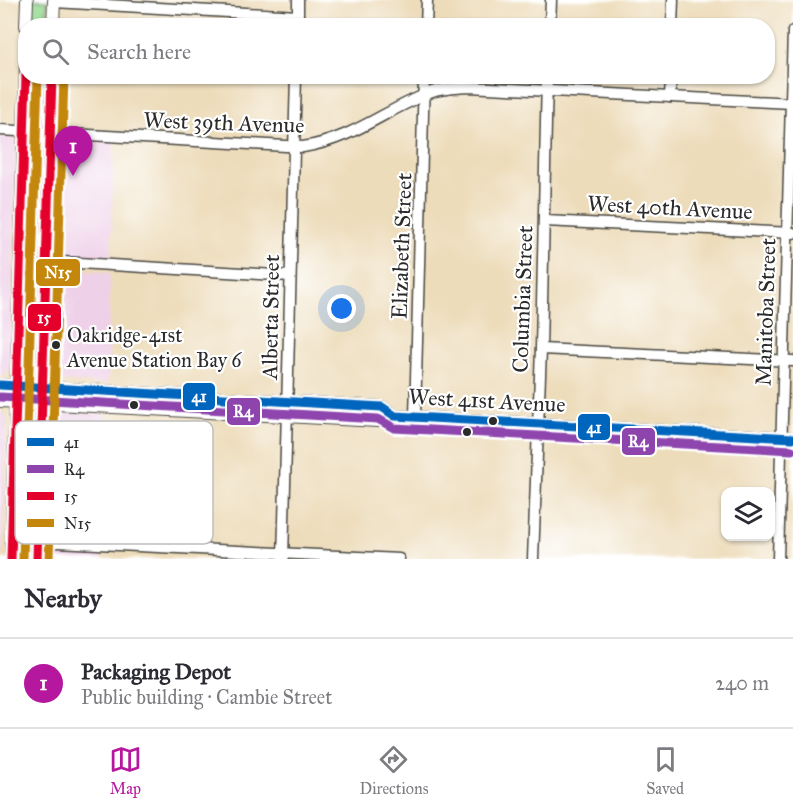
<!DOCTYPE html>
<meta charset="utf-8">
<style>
:root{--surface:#fff;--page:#f2f2f3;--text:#2b2b33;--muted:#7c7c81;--line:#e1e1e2;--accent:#b5179e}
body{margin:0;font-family:"IM FELL Great Primer",serif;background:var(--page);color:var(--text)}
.controls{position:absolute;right:18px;bottom:18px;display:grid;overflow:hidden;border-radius:12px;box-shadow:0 2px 4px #0004}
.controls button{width:54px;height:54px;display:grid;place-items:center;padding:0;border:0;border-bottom:2px solid var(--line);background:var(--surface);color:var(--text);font:30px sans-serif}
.you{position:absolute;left:342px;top:309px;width:21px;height:21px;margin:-15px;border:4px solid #fff;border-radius:50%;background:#1a73e8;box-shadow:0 0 0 9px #1a73e833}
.badge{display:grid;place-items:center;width:39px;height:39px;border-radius:50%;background:var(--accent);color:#fff;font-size:20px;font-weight:700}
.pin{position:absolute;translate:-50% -50px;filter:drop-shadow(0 2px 3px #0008)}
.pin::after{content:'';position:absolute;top:32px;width:21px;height:18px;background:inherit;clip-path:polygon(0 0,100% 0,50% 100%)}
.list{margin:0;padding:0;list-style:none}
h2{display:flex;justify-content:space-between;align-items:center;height:78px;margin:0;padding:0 24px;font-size:26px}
h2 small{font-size:20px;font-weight:400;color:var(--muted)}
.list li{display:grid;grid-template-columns:39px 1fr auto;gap:18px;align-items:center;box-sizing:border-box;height:90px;padding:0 24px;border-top:2px solid var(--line)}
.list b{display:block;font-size:22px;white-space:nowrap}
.list p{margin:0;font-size:20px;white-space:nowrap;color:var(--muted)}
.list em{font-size:20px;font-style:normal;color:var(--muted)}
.icon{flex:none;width:33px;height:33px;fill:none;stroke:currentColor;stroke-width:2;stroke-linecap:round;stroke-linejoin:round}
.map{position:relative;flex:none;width:793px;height:559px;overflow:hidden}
.search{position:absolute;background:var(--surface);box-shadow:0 2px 4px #0004;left:18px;right:18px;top:18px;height:66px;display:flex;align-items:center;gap:15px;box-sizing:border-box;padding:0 21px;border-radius:24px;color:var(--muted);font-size:22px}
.sheet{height:168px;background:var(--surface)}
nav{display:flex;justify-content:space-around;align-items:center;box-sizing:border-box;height:84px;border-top:2px solid var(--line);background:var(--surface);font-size:16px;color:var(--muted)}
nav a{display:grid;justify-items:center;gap:3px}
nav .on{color:var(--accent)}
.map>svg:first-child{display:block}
</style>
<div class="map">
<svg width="793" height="559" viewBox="0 0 793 559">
<rect width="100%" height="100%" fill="#fff"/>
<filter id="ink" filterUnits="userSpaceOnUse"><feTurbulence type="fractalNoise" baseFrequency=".0167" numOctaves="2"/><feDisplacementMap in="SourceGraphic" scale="12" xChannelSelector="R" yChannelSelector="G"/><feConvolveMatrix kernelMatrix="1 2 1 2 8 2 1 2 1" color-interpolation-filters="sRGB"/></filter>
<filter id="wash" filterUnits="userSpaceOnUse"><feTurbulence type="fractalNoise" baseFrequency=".008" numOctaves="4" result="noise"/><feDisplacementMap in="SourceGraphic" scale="24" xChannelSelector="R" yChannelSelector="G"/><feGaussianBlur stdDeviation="1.35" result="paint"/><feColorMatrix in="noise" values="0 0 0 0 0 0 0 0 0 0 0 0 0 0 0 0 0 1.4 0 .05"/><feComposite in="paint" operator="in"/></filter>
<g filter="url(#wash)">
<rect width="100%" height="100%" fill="#eddcba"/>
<!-- built -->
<g fill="#eed0e8">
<polygon points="0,136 12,137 16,141 10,366 7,372 0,376"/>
<polygon points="61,139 113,142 114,147 111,255 108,259 62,256 54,251 57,144"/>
<polygon points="62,268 110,273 108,378 106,384 59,381 52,376 53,275 55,271"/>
<polygon points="0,411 7,417 2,559 0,559"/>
<polygon points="55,412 105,414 103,530 101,535 52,532 48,529 50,418"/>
<polygon points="51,545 100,548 102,559 47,559 47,550"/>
</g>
<!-- green -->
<g fill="#94d891" stroke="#60825e" stroke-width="1.5">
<polygon points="32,0 47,0 47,25 31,26"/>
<polygon points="30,77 45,77 44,119 39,125 29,122"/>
<polygon points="33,137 41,138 43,145 36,373 27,372 29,139"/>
<polygon points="21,424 32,426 30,491 33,521 32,559 18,559 19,507 24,506 24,500 19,500 19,487 24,486 24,478 19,478 20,456 25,455 25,447 20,446 21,433 25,433 25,427 21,426"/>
</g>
</g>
<g filter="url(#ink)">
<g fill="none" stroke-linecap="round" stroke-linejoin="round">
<!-- minor casing -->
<g stroke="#484640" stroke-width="13">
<g id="minor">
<polyline points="54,2 298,16"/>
<polyline points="298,26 298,0"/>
<polyline points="426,26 427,0"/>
<polyline points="550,26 551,0"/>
<polyline points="672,26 673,0"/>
<polyline points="670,97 671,76"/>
<path d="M0,130L303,147C354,139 386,109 432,92C443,88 457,88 469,87L793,103"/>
<polyline points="545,221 793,233"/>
<polyline points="46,261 290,276"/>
<polyline points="541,349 793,361"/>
<polyline points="415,417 424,76"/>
<polyline points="38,541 399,559"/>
<polyline points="283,559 296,76"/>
<polyline points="533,559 541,349 547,76"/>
<polyline points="778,559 793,31"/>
</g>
</g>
<!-- major casing -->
<g stroke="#484640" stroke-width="14">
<g id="major">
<polyline points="26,26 27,0"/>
<polyline points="53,26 54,0"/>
<polyline points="0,385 382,407 395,416"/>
<polyline points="0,401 378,421 395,416 793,438"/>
<polyline points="11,559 26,65"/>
<polyline points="37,559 52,76"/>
</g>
</g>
<!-- minor -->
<use href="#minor" stroke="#fff" stroke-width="10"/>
<!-- major -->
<use href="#major" stroke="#fff" stroke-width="12"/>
<!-- bus-1 casing -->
<g stroke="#fff" stroke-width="14">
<polyline id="bus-1" points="0,385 382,407 395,416 793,438"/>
</g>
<!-- bus-2 casing -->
<g stroke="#fff" stroke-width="14">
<polyline id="bus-2" points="0,397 378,419 394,428 792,450"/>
</g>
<!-- bus-3 casing -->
<g stroke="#fff" stroke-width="14">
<g id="bus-3">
<polyline points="11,559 26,76"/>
<polyline points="37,559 52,76"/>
</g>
</g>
<!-- bus-4 casing -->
<g stroke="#fff" stroke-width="14">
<g id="bus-4">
<polyline points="23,559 38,76"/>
<polyline points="49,559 64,76"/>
</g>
</g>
<!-- bus-1 -->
<use href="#bus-1" stroke="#0065bd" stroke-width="9"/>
<!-- bus-2 -->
<use href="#bus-2" stroke="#8e44ad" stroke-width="9"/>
<!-- bus-3 -->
<use href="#bus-3" stroke="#e4002b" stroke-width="9"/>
<!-- bus-4 -->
<use href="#bus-4" stroke="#c4870b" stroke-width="9"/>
</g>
</g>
<!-- markers -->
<g fill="#2b2b2b" stroke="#fff" stroke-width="2">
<circle cx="56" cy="345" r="5"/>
<circle cx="134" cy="405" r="5"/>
<circle cx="493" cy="421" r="5"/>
<circle cx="467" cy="432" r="5"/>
</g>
<g text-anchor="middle" stroke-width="4.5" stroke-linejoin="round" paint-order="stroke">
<!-- bus labels -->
<g font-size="20" fill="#2b2b2b" stroke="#fff" text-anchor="start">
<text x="67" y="342">Oakridge-41st<tspan x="67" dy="25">Avenue Station Bay 6</tspan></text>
</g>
<!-- street labels -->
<g font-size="22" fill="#2b2b2b" stroke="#fff">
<text transform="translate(224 122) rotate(2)" y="8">West 39th Avenue</text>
<text transform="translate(670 207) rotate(3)" y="8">West 40th Avenue</text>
<text transform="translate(401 246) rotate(-88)" y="8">Elizabeth Street</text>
<text transform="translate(522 299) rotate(-88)" y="8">Columbia Street</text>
<text transform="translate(765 312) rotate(-88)" y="8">Manitoba Street</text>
<text transform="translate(270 317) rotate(-89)" y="8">Alberta Street</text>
<text transform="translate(487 400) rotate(3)" y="8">West 41st Avenue</text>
</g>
</g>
<!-- legend -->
<rect x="15" y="421" width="198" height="123" rx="9" fill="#fff" stroke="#bfbfbf" stroke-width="1.5"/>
<rect x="27" y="438" width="27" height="8" fill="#0065bd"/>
<rect x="27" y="465" width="27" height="8" fill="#8e44ad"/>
<rect x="27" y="492" width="27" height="8" fill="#e4002b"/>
<rect x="27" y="519" width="27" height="8" fill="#c4870b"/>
<g font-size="16" fill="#2b2b2b">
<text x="64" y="448">41</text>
<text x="64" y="475">R4</text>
<text x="64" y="502">15</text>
<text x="64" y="529">N15</text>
</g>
<g stroke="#fff" stroke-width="2">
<rect x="35" y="258" width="46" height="29" rx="6" fill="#c4870b"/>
<rect x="27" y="303" width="35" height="29" rx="6" fill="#e4002b"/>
<rect x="182" y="382" width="34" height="29" rx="6" fill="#0065bd"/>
<rect x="226" y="397" width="35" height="29" rx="6" fill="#8e44ad"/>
<rect x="577" y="413" width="34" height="28" rx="6" fill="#0065bd"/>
<rect x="621" y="427" width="35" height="29" rx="6" fill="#8e44ad"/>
</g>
<g font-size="16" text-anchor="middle" font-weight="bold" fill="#fff">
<text x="58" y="278">N15</text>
<text x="44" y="323">15</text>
<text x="199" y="402">41</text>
<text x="243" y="417">R4</text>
<text x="594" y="433">41</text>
<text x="638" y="447">R4</text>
</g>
</svg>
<div class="controls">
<button><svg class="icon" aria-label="layers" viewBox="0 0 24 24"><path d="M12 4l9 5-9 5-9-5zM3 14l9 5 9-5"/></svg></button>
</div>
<div class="you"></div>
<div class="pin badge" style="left:73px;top:176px">1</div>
<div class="search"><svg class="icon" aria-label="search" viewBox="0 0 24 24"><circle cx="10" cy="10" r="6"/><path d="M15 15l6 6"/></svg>Search here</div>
</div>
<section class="sheet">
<h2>Nearby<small></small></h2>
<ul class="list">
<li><span class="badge">1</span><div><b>Packaging Depot</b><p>Public building · Cambie Street</p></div><em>240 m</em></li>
</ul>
</section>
<nav>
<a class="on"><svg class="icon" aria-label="map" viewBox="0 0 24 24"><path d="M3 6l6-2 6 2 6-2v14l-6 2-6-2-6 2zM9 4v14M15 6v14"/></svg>Map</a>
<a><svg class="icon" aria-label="directions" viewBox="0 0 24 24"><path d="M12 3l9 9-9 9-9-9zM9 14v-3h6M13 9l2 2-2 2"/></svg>Directions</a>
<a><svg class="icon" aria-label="saved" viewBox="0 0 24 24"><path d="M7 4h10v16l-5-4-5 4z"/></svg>Saved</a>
</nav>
